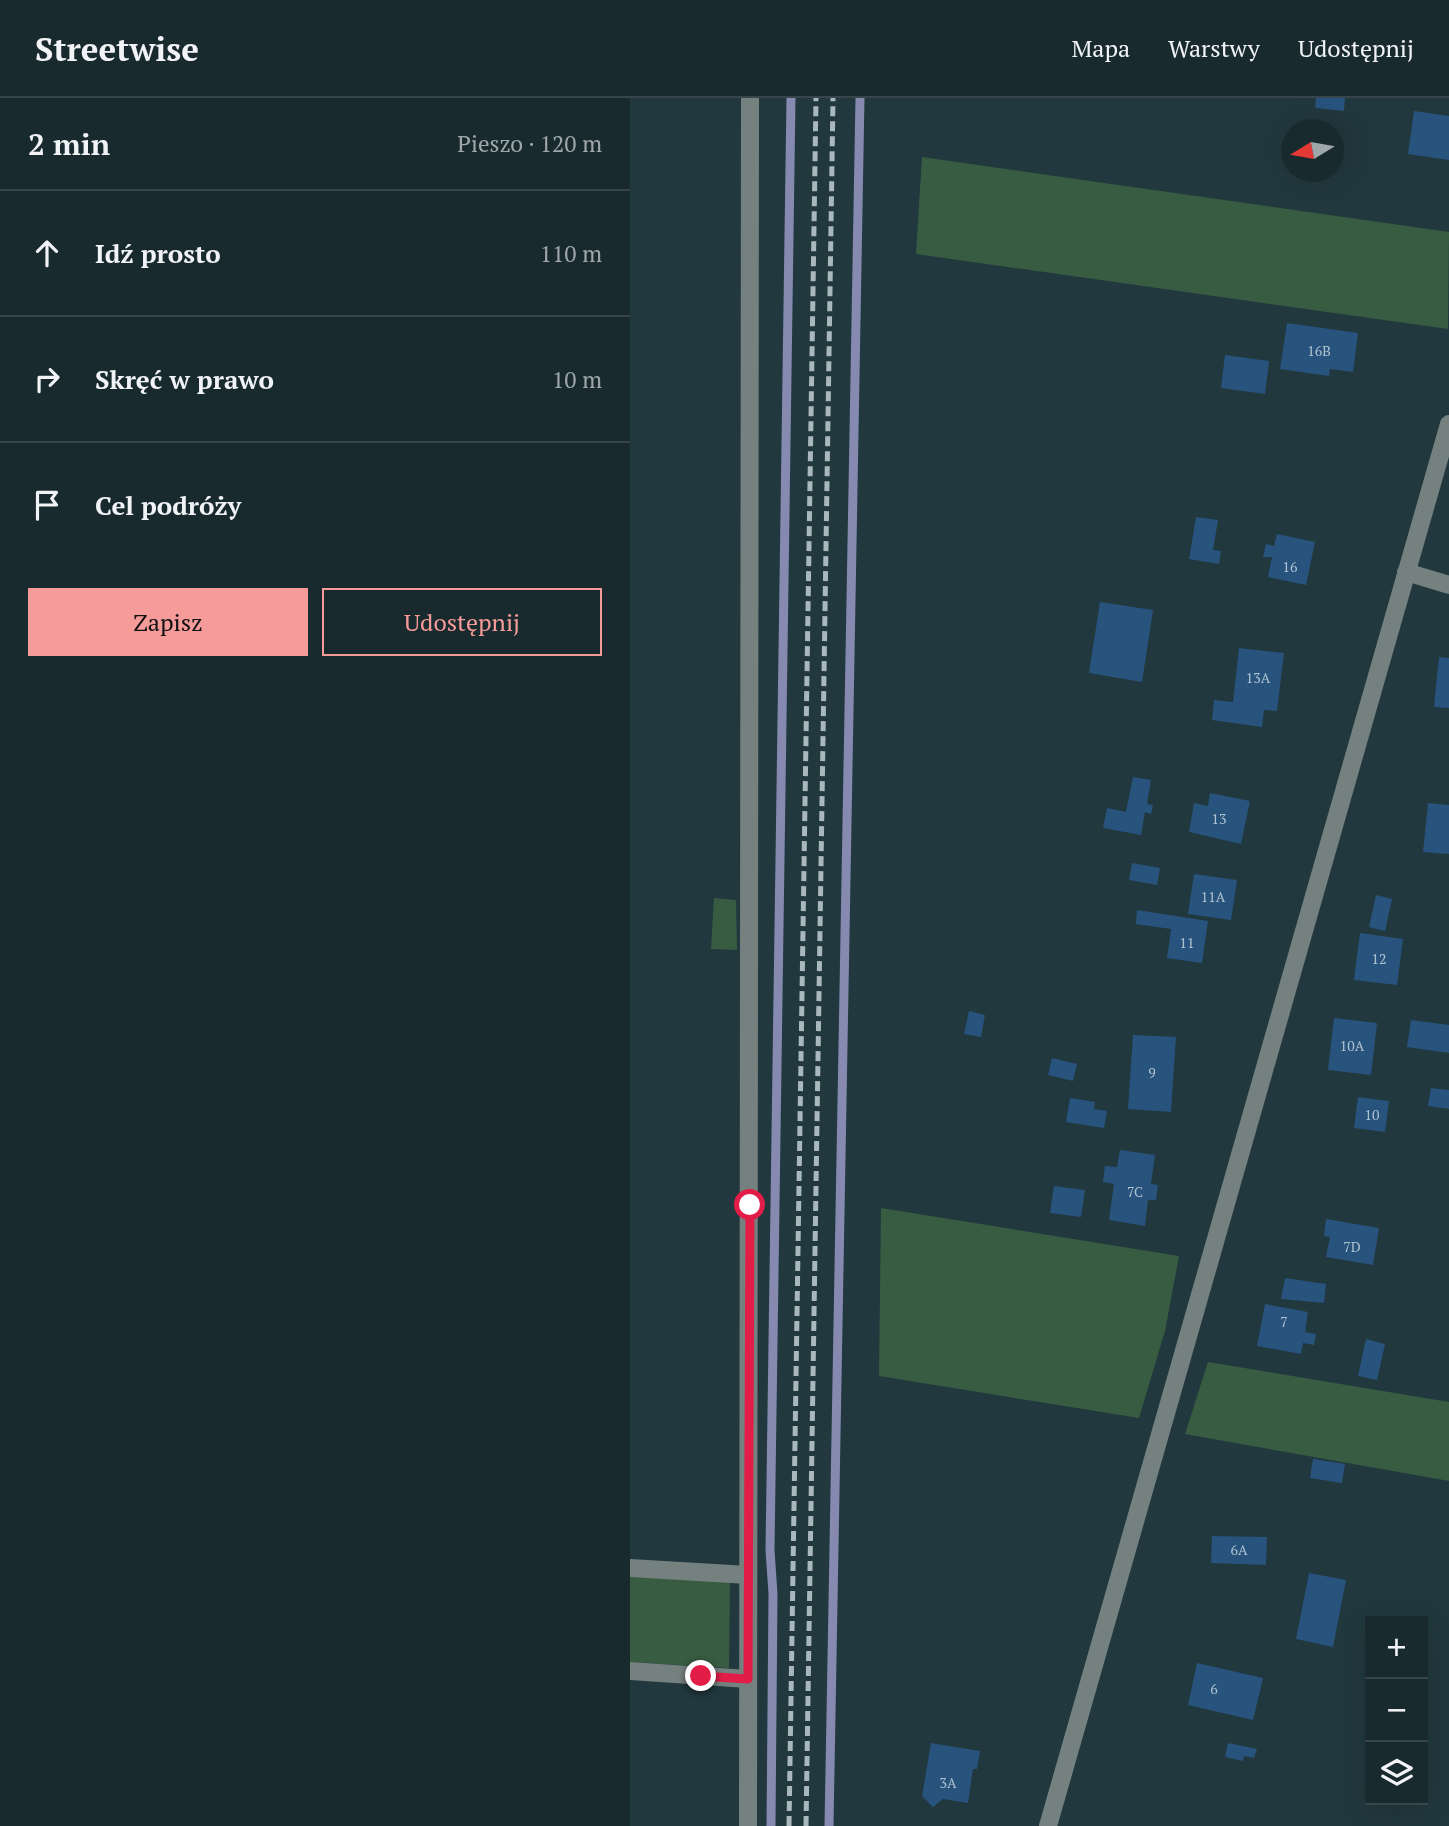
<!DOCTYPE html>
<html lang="pl">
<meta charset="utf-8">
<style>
:root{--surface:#192a2e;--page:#223236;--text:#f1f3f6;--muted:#9fa7aa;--line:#37464a;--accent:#f59b99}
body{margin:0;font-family:"PT Serif",serif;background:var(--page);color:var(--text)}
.controls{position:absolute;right:21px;bottom:21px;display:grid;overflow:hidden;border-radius:0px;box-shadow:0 7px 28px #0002}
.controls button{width:63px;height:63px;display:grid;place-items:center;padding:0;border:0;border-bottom:2px solid var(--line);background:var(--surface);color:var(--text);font:35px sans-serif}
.compass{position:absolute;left:651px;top:21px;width:63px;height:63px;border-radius:50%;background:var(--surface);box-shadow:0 7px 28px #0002;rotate:259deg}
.stop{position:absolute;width:21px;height:21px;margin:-16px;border:5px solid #e11d48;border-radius:50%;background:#fff}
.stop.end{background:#e11d48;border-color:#fff;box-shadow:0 2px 7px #0008}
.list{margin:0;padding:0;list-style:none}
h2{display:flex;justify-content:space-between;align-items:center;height:91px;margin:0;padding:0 28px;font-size:30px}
h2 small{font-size:23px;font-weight:400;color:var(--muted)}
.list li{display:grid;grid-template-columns:46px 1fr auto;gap:21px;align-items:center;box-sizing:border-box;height:126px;padding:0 28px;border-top:2px solid var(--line)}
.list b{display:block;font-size:26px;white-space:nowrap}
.list em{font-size:23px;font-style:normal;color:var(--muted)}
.actions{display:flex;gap:14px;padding:21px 28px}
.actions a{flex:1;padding:16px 0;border:2px solid var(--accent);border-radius:0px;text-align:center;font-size:24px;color:var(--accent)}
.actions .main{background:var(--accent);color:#111}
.icon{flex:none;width:38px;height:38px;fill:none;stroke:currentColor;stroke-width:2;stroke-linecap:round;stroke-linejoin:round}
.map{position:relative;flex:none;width:819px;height:1728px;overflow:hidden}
header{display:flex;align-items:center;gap:42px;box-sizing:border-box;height:98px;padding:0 35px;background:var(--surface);border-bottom:2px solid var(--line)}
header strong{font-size:33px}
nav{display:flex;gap:38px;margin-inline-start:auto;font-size:24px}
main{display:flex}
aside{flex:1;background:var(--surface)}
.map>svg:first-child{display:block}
</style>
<header>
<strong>Streetwise</strong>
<nav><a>Mapa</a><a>Warstwy</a><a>Udostępnij</a></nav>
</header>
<main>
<aside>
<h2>2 min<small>Pieszo · 120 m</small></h2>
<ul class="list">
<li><svg class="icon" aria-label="ahead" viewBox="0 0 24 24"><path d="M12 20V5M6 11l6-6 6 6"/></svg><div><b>Idź prosto</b></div><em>110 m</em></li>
<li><svg class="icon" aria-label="right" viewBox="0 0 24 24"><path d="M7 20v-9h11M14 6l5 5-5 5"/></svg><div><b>Skręć w prawo</b></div><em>10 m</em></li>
<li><svg class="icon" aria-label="arrive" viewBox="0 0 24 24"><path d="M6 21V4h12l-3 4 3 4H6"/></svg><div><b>Cel podróży</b></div></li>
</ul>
<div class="actions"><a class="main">Zapisz</a><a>Udostępnij</a></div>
</aside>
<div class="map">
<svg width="819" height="1728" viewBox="0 0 819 1728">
<rect width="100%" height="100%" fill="#21383e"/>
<!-- green -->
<g fill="#385c41">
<polygon points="292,59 819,134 818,231 286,156"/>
<polygon points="84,800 106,802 107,852 81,851"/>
<polygon points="251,1110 549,1158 535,1233 509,1320 249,1278"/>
<polygon points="578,1264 819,1304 819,1383 555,1336"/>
<polygon points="0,1478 100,1484 99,1570 0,1564"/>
</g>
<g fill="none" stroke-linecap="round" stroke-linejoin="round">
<!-- stream -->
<g stroke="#868ab1" stroke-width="9">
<polyline points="141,1728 143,1496 140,1452 161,0"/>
<polyline points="199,1728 230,0"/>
</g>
</g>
<!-- building -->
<g fill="#28537d">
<polygon points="686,0 715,0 714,13 685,10"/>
<polygon points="784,13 819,18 819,62 778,56"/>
<polygon points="657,225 728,235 723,274 700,271 699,278 650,271"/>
<polygon points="595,257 639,263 635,296 591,290"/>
<polygon points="566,419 588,422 583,452 591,453 589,466 559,461"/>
<polygon points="647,436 685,444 676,487 638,479 642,459 633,459 636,446 644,448"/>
<polygon points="470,504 523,512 512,584 459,575"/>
<polygon points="609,550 654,555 647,613 634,612 632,629 582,622 584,602 603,604"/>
<polygon points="809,559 819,560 819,610 804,609"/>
<polygon points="503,679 521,682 517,706 523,707 521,716 515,714 511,737 473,730 477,710 496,714"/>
<polygon points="580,695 620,703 611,746 559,734 564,705 578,708"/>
<polygon points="798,705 819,707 819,756 793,754"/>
<polygon points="502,765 530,770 527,787 499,782"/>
<polygon points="564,776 607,782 601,822 558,816"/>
<polygon points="746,797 762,801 755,833 739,829"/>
<polygon points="507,812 578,823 572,865 537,860 541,831 506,826"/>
<polygon points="730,835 773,841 767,887 724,882"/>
<polygon points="339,913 355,917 351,939 334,936"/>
<polygon points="704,920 747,925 741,977 698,972"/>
<polygon points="781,922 819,927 819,955 777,949"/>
<polygon points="503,937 546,939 541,1014 498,1011"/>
<polygon points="422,960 447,966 443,983 418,977"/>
<polygon points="801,990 819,992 819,1011 798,1008"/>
<polygon points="728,999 759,1003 755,1034 724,1030"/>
<polygon points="440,1000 465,1004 464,1011 477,1013 474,1030 436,1024"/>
<polygon points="490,1052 525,1057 521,1086 528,1087 526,1102 518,1102 515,1128 479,1122 484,1086 473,1084 475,1068 487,1069"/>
<polygon points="424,1088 455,1092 451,1119 420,1115"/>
<polygon points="696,1121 749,1130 743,1167 696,1159 700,1139 694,1138"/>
<polygon points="655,1180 696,1186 694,1205 651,1201"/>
<polygon points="635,1206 678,1214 675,1234 686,1236 684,1247 673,1245 671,1256 627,1248"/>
<polygon points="736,1241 755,1246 747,1282 728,1278"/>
<polygon points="683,1361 715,1366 712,1385 680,1380"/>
<polygon points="582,1438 637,1439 636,1467 581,1465"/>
<polygon points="679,1475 716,1482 703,1549 666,1541"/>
<polygon points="567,1565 633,1580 623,1622 558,1607"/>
<polygon points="301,1645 350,1653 347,1671 343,1671 338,1705 313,1701 303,1709 292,1698"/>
<polygon points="598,1645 627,1651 624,1660 614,1658 613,1663 595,1659"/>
</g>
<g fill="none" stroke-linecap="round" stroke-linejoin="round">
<!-- minor -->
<g stroke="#75817f" stroke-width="18">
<polyline points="776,474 819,487"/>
<polyline points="0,1470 118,1477"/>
<polyline points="0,1573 118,1581"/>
<polyline points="118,1728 120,0"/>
<polyline points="418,1728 819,326"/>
</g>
<!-- rail -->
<g stroke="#a9b8bd" stroke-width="5" stroke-dasharray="10 5" stroke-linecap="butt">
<polyline points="159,1728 186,0"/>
<polyline points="176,1728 203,0"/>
</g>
</g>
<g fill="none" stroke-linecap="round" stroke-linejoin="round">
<!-- route -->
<polyline stroke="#e11d48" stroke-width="9" points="71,1578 118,1581 120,1107"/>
</g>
<g text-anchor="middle" stroke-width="5" stroke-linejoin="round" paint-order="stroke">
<!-- number labels -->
<g font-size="14" fill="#afc4d1">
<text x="689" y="258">16B</text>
<text x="660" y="474">16</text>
<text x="628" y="585">13A</text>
<text x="589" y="726">13</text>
<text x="583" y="804">11A</text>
<text x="557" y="850">11</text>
<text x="749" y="866">12</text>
<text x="722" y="953">10A</text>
<text x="522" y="980">9</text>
<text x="742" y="1022">10</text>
<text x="505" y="1099">7C</text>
<text x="722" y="1154">7D</text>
<text x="654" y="1229">7</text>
<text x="609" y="1457">6A</text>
<text x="584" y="1596">6</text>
<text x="318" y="1690">3A</text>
</g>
</g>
</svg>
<div class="controls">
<button>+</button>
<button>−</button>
<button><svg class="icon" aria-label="layers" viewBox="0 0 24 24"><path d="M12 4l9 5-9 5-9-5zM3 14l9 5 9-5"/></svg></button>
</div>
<svg class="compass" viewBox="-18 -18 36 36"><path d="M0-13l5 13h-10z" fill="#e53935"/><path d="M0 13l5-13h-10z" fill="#9fa7aa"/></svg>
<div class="stop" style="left:120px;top:1107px"></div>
<div class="stop end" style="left:71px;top:1578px"></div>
</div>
</main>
